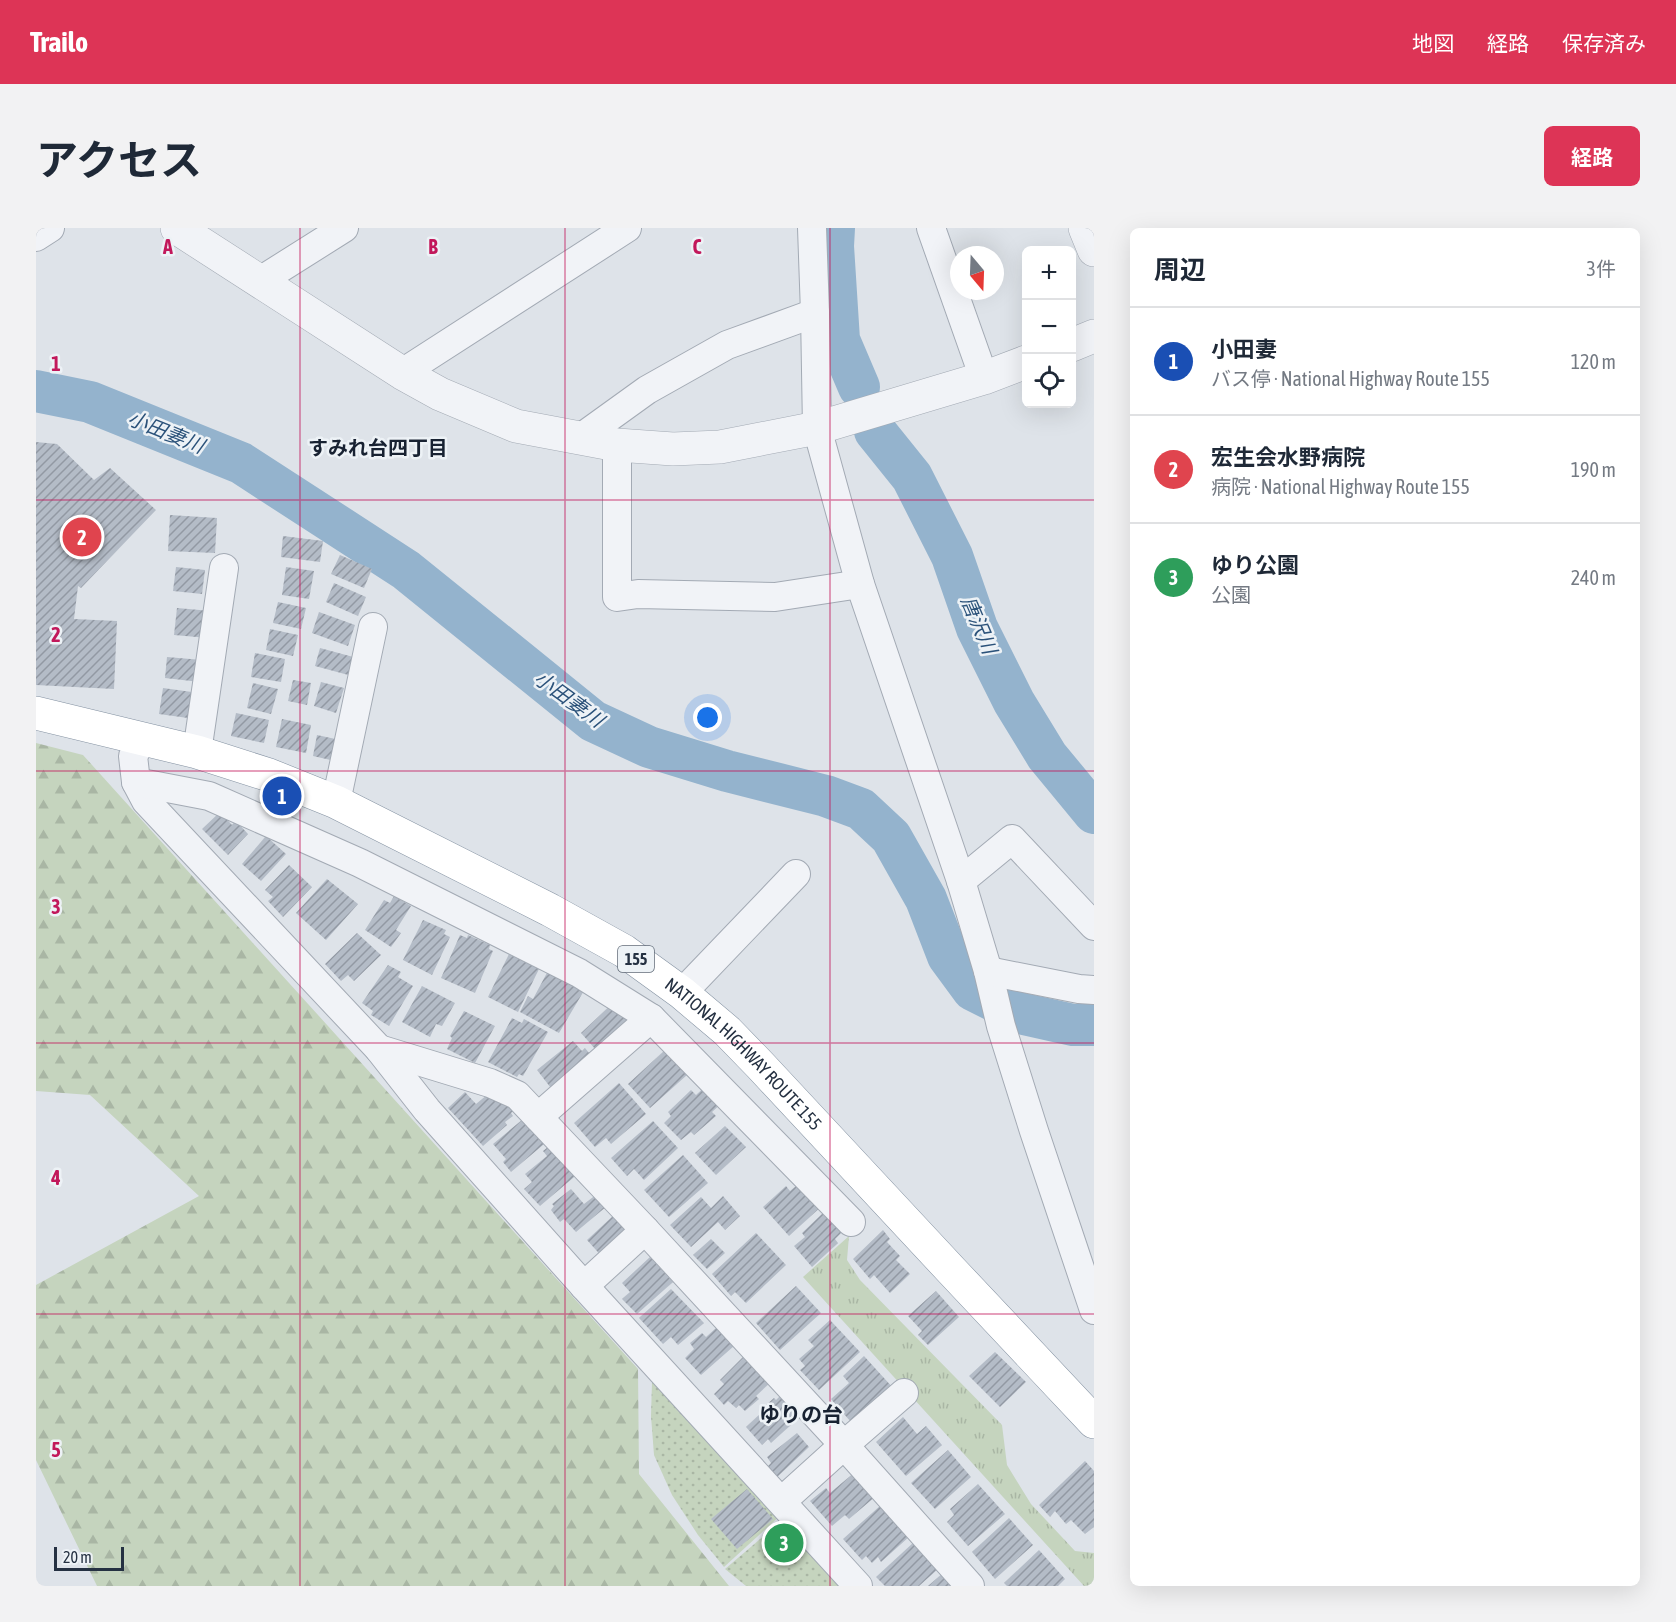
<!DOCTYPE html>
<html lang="ja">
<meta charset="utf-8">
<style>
:root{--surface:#fff;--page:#f2f2f3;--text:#1f2937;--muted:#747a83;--line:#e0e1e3;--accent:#dd3456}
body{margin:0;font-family:"Asap Condensed","Noto Sans JP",sans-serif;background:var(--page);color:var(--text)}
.controls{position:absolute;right:18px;top:18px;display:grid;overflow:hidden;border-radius:9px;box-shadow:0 6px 24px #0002}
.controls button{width:54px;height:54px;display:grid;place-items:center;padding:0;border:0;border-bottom:2px solid var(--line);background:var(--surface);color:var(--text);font:30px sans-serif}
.compass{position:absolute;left:914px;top:18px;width:54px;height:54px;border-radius:50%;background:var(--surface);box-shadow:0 6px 24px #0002;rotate:161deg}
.scale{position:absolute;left:18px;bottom:15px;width:70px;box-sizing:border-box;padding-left:6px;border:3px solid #253142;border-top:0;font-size:16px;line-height:21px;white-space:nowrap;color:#253142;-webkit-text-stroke:4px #edf2f6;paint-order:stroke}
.you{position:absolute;left:672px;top:490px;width:21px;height:21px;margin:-15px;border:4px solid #fff;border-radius:50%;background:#1a73e8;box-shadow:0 0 0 9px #1a73e833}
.badge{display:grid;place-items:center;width:39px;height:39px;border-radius:50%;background:var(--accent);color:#fff;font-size:20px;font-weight:700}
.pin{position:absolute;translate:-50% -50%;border:3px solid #fff;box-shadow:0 2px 6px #0006}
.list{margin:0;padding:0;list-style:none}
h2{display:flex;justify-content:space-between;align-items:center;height:78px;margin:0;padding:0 24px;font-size:26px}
h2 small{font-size:20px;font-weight:400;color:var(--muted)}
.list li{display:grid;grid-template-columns:39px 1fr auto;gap:18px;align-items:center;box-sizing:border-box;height:108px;padding:0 24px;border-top:2px solid var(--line)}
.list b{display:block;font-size:22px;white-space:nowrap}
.list p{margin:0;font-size:20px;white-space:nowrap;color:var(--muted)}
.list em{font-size:20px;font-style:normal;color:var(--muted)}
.icon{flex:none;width:33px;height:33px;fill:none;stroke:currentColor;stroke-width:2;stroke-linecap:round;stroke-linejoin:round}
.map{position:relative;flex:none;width:1058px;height:1358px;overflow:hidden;border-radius:9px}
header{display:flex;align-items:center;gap:36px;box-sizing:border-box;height:84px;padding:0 30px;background:var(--accent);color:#fff}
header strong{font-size:28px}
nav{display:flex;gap:33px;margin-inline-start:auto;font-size:21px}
.intro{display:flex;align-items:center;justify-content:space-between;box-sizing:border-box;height:144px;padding:0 36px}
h1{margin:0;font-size:42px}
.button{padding:15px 27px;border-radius:9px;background:var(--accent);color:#fff;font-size:21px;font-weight:700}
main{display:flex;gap:36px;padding:0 36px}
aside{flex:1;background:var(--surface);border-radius:9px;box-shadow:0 6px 24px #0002}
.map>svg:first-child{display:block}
</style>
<header>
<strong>Trailo</strong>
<nav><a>地図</a><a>経路</a><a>保存済み</a></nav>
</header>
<div class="intro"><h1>アクセス</h1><a class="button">経路</a></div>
<main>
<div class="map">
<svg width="1058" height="1358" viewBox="0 0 1058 1358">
<defs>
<pattern id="grass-tufts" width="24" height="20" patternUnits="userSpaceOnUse" patternTransform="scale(1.5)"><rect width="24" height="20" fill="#c5d4be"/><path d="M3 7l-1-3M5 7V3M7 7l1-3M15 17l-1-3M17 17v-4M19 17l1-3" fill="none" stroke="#a9b6a4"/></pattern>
<pattern id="forest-firs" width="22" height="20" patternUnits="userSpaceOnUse" patternTransform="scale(1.5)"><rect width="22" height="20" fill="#c5d4be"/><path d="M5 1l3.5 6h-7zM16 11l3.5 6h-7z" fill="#a9b6a4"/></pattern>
<pattern id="park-dots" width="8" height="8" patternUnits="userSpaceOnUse" patternTransform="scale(1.5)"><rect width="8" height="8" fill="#c5d4be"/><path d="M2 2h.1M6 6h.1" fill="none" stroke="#a9b6a4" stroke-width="1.8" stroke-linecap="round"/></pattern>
<pattern id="building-hatch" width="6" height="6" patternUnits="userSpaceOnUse" patternTransform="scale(1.5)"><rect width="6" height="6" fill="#b4bcc7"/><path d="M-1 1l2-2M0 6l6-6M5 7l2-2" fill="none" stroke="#9299a3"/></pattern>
</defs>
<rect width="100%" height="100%" fill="#dee3e9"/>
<!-- grass -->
<polygon fill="url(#grass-tufts)" points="813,1008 811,1032 824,1052 966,1197 971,1237 995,1276 1039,1323 1058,1325 1058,1358 1048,1358 767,1049"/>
<!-- forest -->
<polygon fill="url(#forest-firs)" points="0,515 47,527 602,1141 603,1246 693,1358 61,1358 0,1232 0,1057 163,968 54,867 0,863"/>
<!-- park -->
<g fill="url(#park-dots)">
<polygon points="622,1125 747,1285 688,1339 662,1307 636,1267 618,1227 615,1188 616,1154"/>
<polygon points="750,1289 820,1358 710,1358 689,1341"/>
</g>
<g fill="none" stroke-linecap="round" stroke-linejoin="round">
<!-- river -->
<g stroke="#94b3cd" stroke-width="42">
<polyline points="798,0 797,18 803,112 823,159"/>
<polyline points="0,163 54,174 205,235 370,342 557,493 613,519 691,543 790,568 825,581 855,609 890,671 912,728 937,762 983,785 1037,797 1058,797"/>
<polyline points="839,203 876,249 916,328 941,400 978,474 1011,528 1058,585"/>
</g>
</g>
<!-- building -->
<g fill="url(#building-hatch)">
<polygon points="0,214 21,216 58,252 74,240 120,282 45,360 42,358 38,391 81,393 78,461 0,457"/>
<polygon points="134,287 181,290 179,325 132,323"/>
<polygon points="247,308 287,313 284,334 245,329"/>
<polygon points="304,327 336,341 328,360 295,346"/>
<polygon points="140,339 169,342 166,366 137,363"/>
<polygon points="250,339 278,343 273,371 246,367"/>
<polygon points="298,355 330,369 322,388 290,374"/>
<polygon points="242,374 270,380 265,401 237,395"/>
<polygon points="141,380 175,383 172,410 138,407"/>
<polygon points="283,384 319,397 312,418 276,405"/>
<polygon points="234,401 262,407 257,428 230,422"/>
<polygon points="284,420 321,430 316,448 279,438"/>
<polygon points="219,425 249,431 245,454 215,449"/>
<polygon points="131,429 166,432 164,454 129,450"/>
<polygon points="257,452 275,455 271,477 252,473"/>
<polygon points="285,454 308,460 300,485 278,478"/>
<polygon points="217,455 242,461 235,486 211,480"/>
<polygon points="127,460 163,465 159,491 123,486"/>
<polygon points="200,485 233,492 228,515 195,508"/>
<polygon points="246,491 275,497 270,525 240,519"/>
<polygon points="281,507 304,512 299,533 277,528"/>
<polygon points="184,584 196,597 200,593 212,606 192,627 166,601"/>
<polygon points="230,608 250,626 225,653 206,636"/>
<polygon points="253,637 276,659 247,689 232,673 237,669 229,662"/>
<polygon points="291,651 322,676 290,712 260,685"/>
<polygon points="358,668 375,678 360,702 365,705 355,719 329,702 348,672 354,675"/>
<polygon points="387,692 410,702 408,706 414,709 396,747 367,732"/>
<polygon points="321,705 345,727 318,753 312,747 305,753 289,736"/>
<polygon points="424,707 431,710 432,707 454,717 453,721 457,723 439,765 405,750"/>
<polygon points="473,726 503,741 482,784 452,769"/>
<polygon points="352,737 365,744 362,749 377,758 353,798 335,787 337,783 326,775"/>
<polygon points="513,741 549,761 523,805 484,784 492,768 497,771"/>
<polygon points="386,758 419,775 406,798 400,796 394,809 366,794"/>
<polygon points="579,773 603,799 568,831 545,805"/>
<polygon points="428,783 459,798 439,835 411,821 416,810 414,808"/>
<polygon points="476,790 486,795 488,791 512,804 487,848 483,846 481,849 452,834"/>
<polygon points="537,813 546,823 549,820 562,836 518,864 501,842"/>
<polygon points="629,822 651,847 614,880 592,856"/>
<polygon points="583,855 610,886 575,916 570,910 559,919 538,895"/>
<polygon points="672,856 688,873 676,884 680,888 658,907 655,904 645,912 628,895 635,888 632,884 655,862 660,867"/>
<polygon points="457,862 486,876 475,885 477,888 469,894 471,897 447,918 412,880 429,864 440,876"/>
<polygon points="492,887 514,911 475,944 467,934 470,931 457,916"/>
<polygon points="617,893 642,920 608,952 598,941 591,948 575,930"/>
<polygon points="689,898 710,919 680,947 659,925"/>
<polygon points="517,915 544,944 504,978 488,961 496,954 489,946 511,928 507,923"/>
<polygon points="647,927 672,955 633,989 608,962"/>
<polygon points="766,953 787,977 753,1008 727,979 750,958 754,963"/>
<polygon points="535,961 548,976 561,966 571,978 540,1004 528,991 524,994 515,982 518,978 516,976"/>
<polygon points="687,968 704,988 689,1002 682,994 655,1019 634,997 665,969 675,980"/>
<polygon points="788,984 806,1004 799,1011 802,1015 776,1039 758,1018 769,1009 766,1005"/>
<polygon points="578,987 597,1006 569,1032 551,1012"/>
<polygon points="847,1002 854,1011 851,1014 864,1028 860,1032 874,1046 854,1065 838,1047 834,1051 817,1031"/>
<polygon points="720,1005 750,1037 710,1075 699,1064 695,1068 676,1046"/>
<polygon points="675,1011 689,1025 671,1041 657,1027"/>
<polygon points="614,1029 637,1054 601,1086 586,1071 594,1064 586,1055"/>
<polygon points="760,1058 785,1085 744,1122 720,1095"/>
<polygon points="635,1061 668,1095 642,1117 635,1109 627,1116 603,1090"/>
<polygon points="900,1063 923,1089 892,1117 882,1107 886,1103 872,1088"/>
<polygon points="794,1092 824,1124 783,1162 764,1142 769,1138 763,1131 778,1118 772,1112"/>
<polygon points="680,1100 698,1118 665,1147 649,1130 658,1121 654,1115 666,1105 670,1109"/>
<polygon points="959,1124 990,1154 964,1179 933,1148"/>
<polygon points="708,1128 738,1151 720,1168 723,1171 709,1183 703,1177 700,1180 692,1173 688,1177 678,1166 688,1156 684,1152"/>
<polygon points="828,1128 858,1161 821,1201 795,1171 813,1155 807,1148"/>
<polygon points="747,1165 767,1186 735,1215 732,1211 726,1217 710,1199 725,1185 723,1183 738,1170 740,1172"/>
<polygon points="867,1189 881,1206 890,1198 906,1217 870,1248 840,1214"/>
<polygon points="761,1205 773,1219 738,1252 729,1241 735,1235 731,1229"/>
<polygon points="912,1222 935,1249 899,1281 875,1255"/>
<polygon points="1049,1233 1058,1243 1058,1299 1049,1306 1035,1292 1030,1296 1019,1283 1014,1289 1003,1277"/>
<polygon points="819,1244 840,1268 813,1291 809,1287 796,1298 774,1273 790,1260 794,1265"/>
<polygon points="942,1256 969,1286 932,1318 911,1294 918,1287 914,1281"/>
<polygon points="711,1261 737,1291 701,1321 675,1291"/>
<polygon points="845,1277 874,1308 845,1334 842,1329 836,1335 830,1328 826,1332 807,1311"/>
<polygon points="973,1290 997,1317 959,1351 936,1324"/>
<polygon points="878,1314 902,1341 883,1358 849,1358 840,1349"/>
<polygon points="1003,1322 1029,1351 1022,1358 971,1358 968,1355"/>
<polygon points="907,1345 919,1358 892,1358"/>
</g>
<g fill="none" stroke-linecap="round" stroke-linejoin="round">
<!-- minor casing -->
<g stroke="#a3aab4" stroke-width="30">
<g id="minor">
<polyline points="776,0 779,85 781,200 824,356 925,653 952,743 965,798 998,903 1058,1082"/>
<polyline points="895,0 948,150"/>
<polyline points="0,9 14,0"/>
<polyline points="224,53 308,0"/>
<polyline points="366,145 591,0"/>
<polyline points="543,211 611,162 691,117 779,85"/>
<polyline points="581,217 581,369 602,366 739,369 824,356"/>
<polyline points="107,511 97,528 100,554 110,573 343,821 391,882 548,1058 822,1358"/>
<polyline points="161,524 188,340"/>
<polyline points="100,554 173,568 324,635 543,745 615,790 815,994"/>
<polyline points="300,574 337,399"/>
<polyline points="925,653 976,611 1058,698"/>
<polyline points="952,743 1043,761 1058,762"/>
<polyline points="646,765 760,646"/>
<polyline points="343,821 454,855 481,867 609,1002 808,1217 934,1358"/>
<polyline points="502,889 615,790"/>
<polyline points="548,1058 609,1002"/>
<polyline points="746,1273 808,1217 868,1165"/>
</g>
</g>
<!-- tertiary casing -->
<g stroke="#a3aab4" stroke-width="34">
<g id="tertiary">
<polyline points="141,0 366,145 404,166 480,198 581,217 637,221 684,219 781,200 948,150 990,134"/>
<polyline points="1049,0 1058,22"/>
<polyline points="1036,117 1058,108"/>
</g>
</g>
<!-- trunk casing -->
<g stroke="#8391a1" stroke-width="34">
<g id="trunk">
<path id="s1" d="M0,485L161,524L233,547L300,574L514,682L588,723L646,765L691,803L724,837L916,1043L1058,1194"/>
</g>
</g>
<!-- minor -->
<use href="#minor" stroke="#f1f3f7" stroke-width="28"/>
<!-- tertiary -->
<use href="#tertiary" stroke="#f1f3f7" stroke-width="33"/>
<!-- trunk -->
<use href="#trunk" stroke="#fff" stroke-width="33"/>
</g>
<!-- grid -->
<path fill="none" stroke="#c2185b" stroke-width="1.5" stroke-opacity="0.55" d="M264,0V1358M529,0V1358M794,0V1358M0,272H1058M0,543H1058M0,815H1058M0,1086H1058"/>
<g text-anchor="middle" stroke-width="5" stroke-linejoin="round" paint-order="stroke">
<!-- shield labels -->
<rect fill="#edf2f6" stroke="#616b78" stroke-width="1.5" x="582" y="718" width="36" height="26" rx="4.5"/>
<g font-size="16" font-weight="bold" fill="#253142">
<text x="600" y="737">155</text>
</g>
<!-- street labels -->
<g font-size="18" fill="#253142" stroke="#edf2f6">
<text dy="6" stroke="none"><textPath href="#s1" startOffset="796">NATIONAL HIGHWAY ROUTE 155</textPath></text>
</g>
<!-- water labels -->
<g font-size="20" font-style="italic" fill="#2b527a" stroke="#edf2f6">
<text transform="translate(130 204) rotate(22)" y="7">小田妻川</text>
<text transform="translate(943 397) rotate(67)" y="7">唐沢川</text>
<text transform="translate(533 471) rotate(36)" y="7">小田妻川</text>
</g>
<!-- neighbourhood labels -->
<g font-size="20" font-weight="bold" fill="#182232" stroke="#edf2f6">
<text x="342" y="227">すみれ台四丁目</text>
</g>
<!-- quarter labels -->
<g font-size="21" font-weight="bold" fill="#182232" stroke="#edf2f6">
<text x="765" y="1194">ゆりの台</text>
</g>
</g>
<g font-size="20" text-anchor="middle" font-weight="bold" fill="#c2185b" stroke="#edf2f6" stroke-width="5" stroke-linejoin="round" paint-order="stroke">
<text x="132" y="26">A</text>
<text x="397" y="26">B</text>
<text x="661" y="26">C</text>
<text x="20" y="143">1</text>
<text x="20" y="414">2</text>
<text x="20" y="686">3</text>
<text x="20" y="957">4</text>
<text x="20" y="1229">5</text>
</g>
</svg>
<div class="controls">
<button>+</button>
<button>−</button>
<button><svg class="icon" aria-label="locate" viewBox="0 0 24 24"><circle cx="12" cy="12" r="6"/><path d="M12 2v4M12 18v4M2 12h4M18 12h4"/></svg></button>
</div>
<svg class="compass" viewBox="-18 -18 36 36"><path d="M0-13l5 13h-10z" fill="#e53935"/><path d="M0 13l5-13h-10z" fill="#747a83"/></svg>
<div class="scale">20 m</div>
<div class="you"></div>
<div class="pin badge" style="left:246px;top:568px;background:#1a4fb4">1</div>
<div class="pin badge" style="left:46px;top:309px;background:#e0444e">2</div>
<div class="pin badge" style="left:748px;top:1315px;background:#2e9e5b">3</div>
</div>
<aside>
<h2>周辺<small>3件</small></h2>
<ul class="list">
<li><span class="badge" style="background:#1a4fb4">1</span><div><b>小田妻</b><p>バス停 · National Highway Route 155</p></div><em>120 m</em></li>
<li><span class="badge" style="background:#e0444e">2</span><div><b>宏生会水野病院</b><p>病院 · National Highway Route 155</p></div><em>190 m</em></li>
<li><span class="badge" style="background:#2e9e5b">3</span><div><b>ゆり公園</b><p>公園</p></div><em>240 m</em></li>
</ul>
</aside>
</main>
